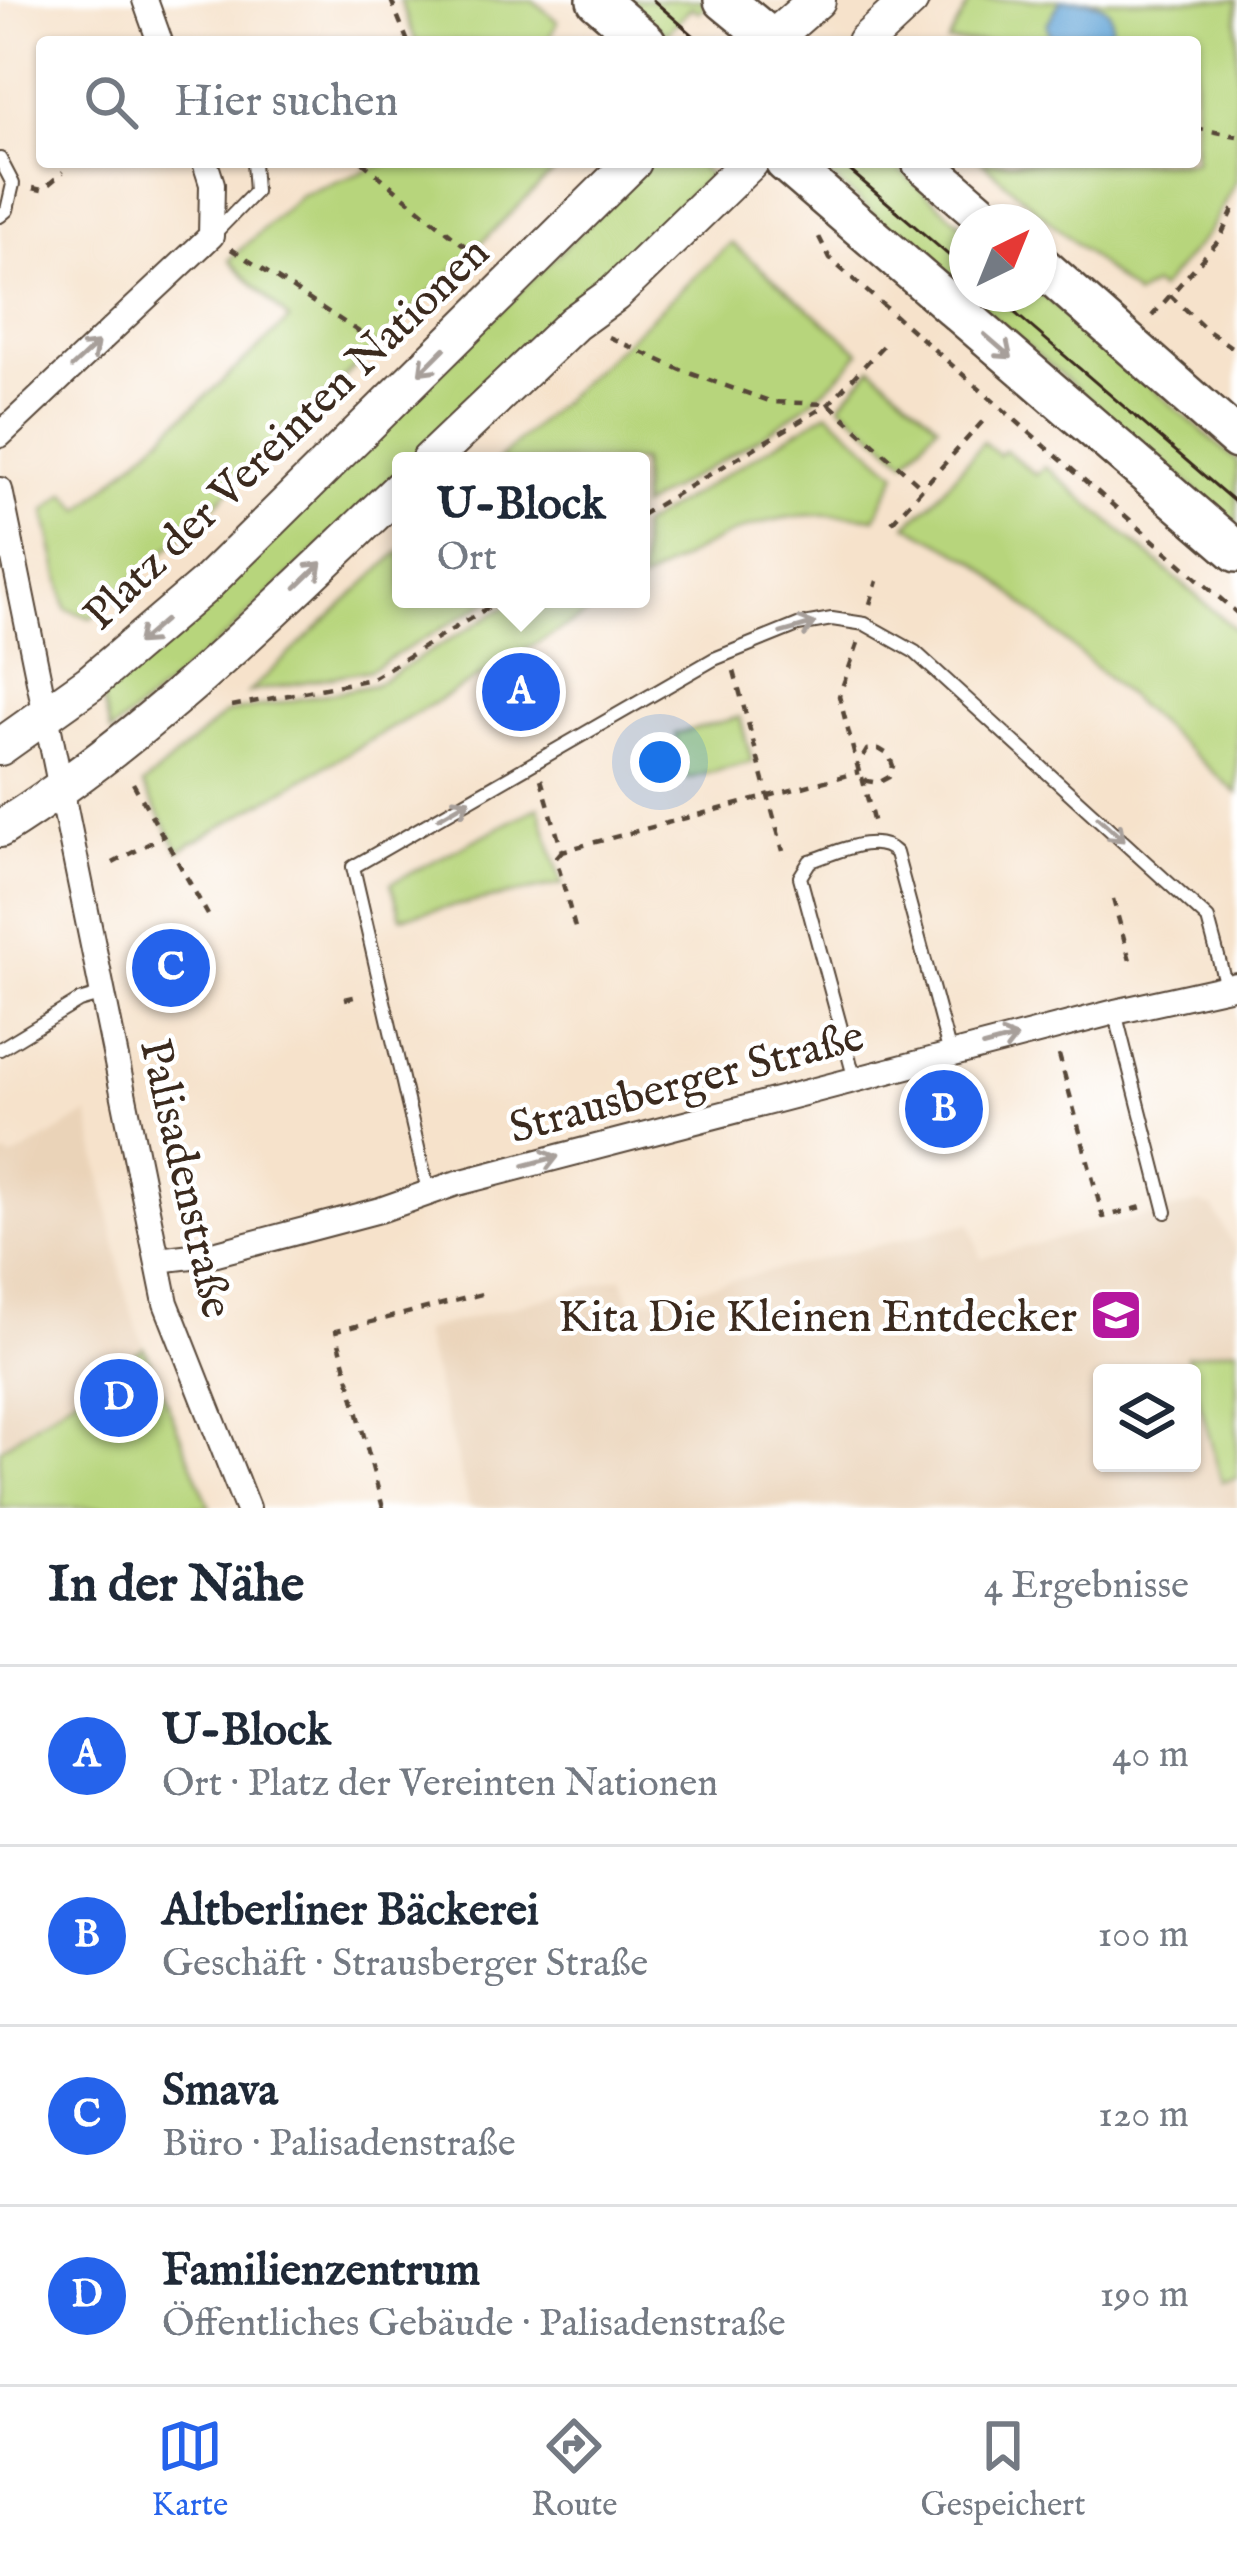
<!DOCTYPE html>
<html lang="de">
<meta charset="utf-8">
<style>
:root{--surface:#fff;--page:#f6f6f7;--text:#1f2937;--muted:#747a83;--line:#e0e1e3;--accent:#2563eb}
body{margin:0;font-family:"IM FELL English",serif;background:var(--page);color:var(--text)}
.controls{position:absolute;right:36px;bottom:36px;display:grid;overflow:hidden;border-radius:12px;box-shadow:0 3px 9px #0004}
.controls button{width:108px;height:108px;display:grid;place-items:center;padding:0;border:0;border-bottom:3px solid var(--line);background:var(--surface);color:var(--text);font:60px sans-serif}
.compass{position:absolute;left:949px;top:204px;width:108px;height:108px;border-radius:50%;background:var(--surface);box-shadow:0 3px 9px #0004;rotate:43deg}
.you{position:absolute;left:660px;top:762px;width:42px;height:42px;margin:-30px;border:9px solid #fff;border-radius:50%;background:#1a73e8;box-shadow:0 0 0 18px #1a73e833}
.badge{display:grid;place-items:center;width:78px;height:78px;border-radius:50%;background:var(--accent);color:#fff;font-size:39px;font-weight:700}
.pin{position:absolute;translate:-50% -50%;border:6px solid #fff;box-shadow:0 3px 12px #0006}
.popup{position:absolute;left:392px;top:452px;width:258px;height:156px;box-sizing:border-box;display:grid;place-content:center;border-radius:12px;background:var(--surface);filter:drop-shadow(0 3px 9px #0005);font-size:39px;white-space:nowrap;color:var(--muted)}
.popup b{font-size:45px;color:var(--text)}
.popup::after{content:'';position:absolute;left:50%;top:100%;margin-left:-24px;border:24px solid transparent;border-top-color:var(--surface)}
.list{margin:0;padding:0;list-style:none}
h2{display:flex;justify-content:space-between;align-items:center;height:156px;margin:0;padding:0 48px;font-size:51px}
h2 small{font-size:39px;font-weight:400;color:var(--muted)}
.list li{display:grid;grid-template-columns:78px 1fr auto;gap:36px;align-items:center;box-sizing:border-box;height:180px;padding:0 48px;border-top:3px solid var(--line)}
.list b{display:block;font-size:45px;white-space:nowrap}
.list p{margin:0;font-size:39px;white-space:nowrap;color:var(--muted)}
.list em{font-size:39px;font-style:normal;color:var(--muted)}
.icon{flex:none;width:66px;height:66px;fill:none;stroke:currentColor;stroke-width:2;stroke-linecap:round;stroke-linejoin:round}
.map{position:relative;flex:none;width:1237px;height:1508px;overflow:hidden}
.search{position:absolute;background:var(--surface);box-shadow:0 3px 9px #0004;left:36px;right:36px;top:36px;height:132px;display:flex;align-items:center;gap:30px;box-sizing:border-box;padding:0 42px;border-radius:12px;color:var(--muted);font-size:45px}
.sheet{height:876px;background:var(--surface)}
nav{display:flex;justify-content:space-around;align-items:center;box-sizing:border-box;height:168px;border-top:3px solid var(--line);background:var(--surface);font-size:33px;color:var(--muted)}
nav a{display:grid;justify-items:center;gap:6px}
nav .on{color:var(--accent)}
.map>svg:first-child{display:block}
</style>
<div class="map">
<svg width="1237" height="1508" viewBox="0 0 1237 1508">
<rect width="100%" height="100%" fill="#fff"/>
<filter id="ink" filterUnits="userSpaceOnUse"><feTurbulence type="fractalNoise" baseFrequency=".00833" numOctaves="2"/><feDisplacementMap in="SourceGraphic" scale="24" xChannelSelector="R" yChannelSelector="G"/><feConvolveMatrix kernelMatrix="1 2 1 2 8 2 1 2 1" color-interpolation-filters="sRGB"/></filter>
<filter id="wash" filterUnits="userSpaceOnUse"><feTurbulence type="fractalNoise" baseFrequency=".004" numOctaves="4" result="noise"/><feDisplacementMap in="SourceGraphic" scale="48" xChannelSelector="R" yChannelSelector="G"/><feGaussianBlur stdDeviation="2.7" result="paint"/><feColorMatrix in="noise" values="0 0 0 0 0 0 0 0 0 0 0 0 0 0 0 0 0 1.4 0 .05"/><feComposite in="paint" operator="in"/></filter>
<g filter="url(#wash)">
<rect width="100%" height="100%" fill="#f6e2cb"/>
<!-- built -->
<g fill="#ead3b8" fill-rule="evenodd">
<polygon points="88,1114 127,1299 144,1347 0,1449 0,1159 8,1154 11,1159"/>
<path d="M1198,1203L1213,1208L1237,1252V1508H470L422,1331L622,1277L632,1304L971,1223L981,1258ZM1102,1373H1192V1463H1102Z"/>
</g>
<!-- green -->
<g fill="#b7d57c" stroke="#79804d" stroke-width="3">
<polygon points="400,0 533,0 558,22 547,42 416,42"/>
<polygon points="626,0 701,0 706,5 699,12 692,7 666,34"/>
<polygon points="971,0 1237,0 1237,179 1208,233 1159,290 1153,285 1136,296 982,162 1195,162 1195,42 948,42"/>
<polygon points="390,162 563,162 207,513 91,618 66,609 45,511 66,493 81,510 289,320 229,260 301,195"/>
<polygon points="651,162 694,162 710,175 410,461 401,461 401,470 225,637 111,733 100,689 213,594"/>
<polygon points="835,162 890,162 967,229 967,294 1039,294 1039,291 1237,461 1237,526 825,172"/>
<path d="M731,243L860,352C804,423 717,460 641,507V461H497Z"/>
<polygon points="872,367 938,424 906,461 840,404"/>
<path d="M828,412L897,473L875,518C771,505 728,532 641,582V526Z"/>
<polygon points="983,442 999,455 1005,450 1036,475 1045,466 1237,631 1237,793 975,561 907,525 931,504"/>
<polygon points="401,550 401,599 492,599 370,670 249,692"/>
<polygon points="518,599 613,599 179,851 143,785 226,713 374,685"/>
<polygon points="740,717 752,762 687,779 675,734"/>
<polygon points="539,807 562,884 401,917 391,883"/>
<polygon points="144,1347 210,1508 0,1508 0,1449"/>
<polygon points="1237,1348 1237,1478 1222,1482 1187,1356"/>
</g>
<!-- water -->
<path fill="#63a5d7" stroke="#4f687a" stroke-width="3" d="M1061,0C1092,0 1124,0 1107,42H1051L1047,24Z"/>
</g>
<g filter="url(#ink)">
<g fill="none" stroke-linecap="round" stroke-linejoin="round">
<!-- lane casing -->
<g stroke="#574638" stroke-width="16">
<g id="lane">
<polyline points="0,159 13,184 7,210 0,216"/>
<polyline points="212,236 255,192 253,162"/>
<polyline points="1115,1012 1166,1212"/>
<polyline points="0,1049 79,1001 103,994"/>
<path d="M855,1080L800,877L810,861C834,854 876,831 896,853L950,1054"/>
<polyline points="428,1191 353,867 714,659 798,625 832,619 865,624 915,652 1208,919 1226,986"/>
</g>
</g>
<!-- street casing -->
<g stroke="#574638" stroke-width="28">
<g id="street">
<polyline points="145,0 160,42"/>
<polyline points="0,435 211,236 212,184 205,162"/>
<polyline points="0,490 166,1303 247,1508"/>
<polyline points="158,1260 217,1253 380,1210 454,1184 1115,1012 1237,985"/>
</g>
</g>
<!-- secondary casing -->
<g stroke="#574638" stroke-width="40">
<g id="secondary">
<polyline points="769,42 817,0"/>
<polyline points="865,42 910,0"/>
<polyline points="429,461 574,323 614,294 750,162"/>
<polyline points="0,747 90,683 205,585 633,162"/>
<path d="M0,829C149,736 274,609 401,488"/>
</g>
</g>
<!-- primary casing -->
<g stroke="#574638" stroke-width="44">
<g id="primary">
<polyline points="597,0 646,42"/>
<polyline points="724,0 775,42"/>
<polyline points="785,162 1237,552"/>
<polyline points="922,162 991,222"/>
<polyline points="1039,264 1237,439"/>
</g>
</g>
<!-- path -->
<g stroke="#574638" stroke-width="4.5" stroke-dasharray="9 9" stroke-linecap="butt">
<polyline points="391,0 408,42"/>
<polyline points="1195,128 1237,136"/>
<polyline points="362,162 487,264"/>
<polyline points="33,188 42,190 63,172"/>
<polyline points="819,237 830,259 1237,613"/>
<polyline points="231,249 387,350"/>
<polyline points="1170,295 1204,328 1237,351"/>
<polyline points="1152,316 1219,240 1237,202"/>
<polyline points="609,337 681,370 772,402 829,404 924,489"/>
<polyline points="641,515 829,404 888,340"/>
<polyline points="892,522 983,421"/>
<polyline points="870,604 877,581"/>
<polyline points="858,643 839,696 859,772 867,781 878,783 889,777 893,766 889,755 879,749 867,750 858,765"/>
<polyline points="734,671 783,851"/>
<polyline points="232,706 371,679 502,599"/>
<polyline points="862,777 874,824"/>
<polyline points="541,779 562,851 859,772"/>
<polyline points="133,783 208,915"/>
<polyline points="562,851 556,858 577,935"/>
<polyline points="113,863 163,836"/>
<polyline points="1113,899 1131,964"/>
<polyline points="345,999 362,995"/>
<polyline points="1059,1055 1103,1217 1146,1206"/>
<polyline points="383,1508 336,1331 482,1294"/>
</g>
<!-- lane -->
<use href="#lane" stroke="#fff" stroke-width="12"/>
<!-- street -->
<use href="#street" stroke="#fff" stroke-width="24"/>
<!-- secondary -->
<use href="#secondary" stroke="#fff" stroke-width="36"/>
<!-- primary -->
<use href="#primary" stroke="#fff" stroke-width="39"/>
<!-- tram -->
<g stroke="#3b2a1e" stroke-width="3">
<polyline points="653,0 701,42"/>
<polyline points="840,162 967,271"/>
<polyline points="993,294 1237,504"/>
</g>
</g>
<!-- one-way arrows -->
<defs><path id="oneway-shaft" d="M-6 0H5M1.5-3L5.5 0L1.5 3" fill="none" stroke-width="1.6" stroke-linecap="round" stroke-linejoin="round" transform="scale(3)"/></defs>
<g stroke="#a79f9a">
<use href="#oneway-shaft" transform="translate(998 346) rotate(41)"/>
<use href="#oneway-shaft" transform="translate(85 355) rotate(-43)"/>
<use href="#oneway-shaft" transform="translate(432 361) rotate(135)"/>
<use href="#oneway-shaft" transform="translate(309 575) rotate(-44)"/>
<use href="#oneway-shaft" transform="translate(798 628) rotate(-16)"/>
<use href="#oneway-shaft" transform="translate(151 632) rotate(139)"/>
<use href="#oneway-shaft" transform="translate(454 809) rotate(-30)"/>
<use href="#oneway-shaft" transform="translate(1111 829) rotate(42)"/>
<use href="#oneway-shaft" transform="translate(1000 1042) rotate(-15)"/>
<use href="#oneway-shaft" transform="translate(541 1161) rotate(-15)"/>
</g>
</g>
<!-- icons -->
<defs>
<g id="school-square" transform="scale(2.7)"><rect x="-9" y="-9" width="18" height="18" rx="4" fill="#b5179e" stroke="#fff"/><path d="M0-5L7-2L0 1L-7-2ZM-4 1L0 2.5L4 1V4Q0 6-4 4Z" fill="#fff"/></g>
</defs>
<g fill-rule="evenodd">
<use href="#school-square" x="1116" y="1315"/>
</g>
<g text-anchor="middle" stroke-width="9" stroke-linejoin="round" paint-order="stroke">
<!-- street labels -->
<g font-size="45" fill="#3b2a1e" stroke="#fff">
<text transform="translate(285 432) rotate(-44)" y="16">Platz der Vereinten Nationen</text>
<text transform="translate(686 1080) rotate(-15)" y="16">Strausberger Straße</text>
<text transform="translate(188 1178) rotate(77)" y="16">Palisadenstraße</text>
</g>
<!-- poi labels -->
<g font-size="45" fill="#3b2a1e" stroke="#fff" text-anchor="end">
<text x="1077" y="1331">Kita Die Kleinen Entdecker</text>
</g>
</g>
</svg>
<div class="controls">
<button><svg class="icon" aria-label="layers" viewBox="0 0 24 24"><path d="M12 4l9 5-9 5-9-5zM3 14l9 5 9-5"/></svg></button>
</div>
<svg class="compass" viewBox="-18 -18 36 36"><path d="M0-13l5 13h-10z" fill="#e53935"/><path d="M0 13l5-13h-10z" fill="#747a83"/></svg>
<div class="you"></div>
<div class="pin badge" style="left:521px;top:692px">A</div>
<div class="popup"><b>U-Block</b>Ort</div>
<div class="pin badge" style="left:944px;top:1109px">B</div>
<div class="pin badge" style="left:171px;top:968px">C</div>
<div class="pin badge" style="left:119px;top:1398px">D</div>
<div class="search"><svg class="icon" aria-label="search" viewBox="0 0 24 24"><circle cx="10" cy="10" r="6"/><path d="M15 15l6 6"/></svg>Hier suchen</div>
</div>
<section class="sheet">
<h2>In der Nähe<small>4 Ergebnisse</small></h2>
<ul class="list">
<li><span class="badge">A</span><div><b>U-Block</b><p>Ort · Platz der Vereinten Nationen</p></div><em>40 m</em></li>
<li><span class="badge">B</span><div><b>Altberliner Bäckerei</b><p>Geschäft · Strausberger Straße</p></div><em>100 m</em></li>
<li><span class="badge">C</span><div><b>Smava</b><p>Büro · Palisadenstraße</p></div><em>120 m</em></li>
<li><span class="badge">D</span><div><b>Familienzentrum</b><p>Öffentliches Gebäude · Palisadenstraße</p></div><em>190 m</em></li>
</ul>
</section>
<nav>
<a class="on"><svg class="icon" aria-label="map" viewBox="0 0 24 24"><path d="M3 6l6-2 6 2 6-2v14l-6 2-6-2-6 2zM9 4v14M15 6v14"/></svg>Karte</a>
<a><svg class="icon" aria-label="directions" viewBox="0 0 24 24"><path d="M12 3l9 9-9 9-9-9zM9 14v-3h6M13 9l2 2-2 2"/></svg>Route</a>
<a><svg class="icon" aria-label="saved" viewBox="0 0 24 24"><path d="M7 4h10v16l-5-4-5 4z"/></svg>Gespeichert</a>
</nav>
